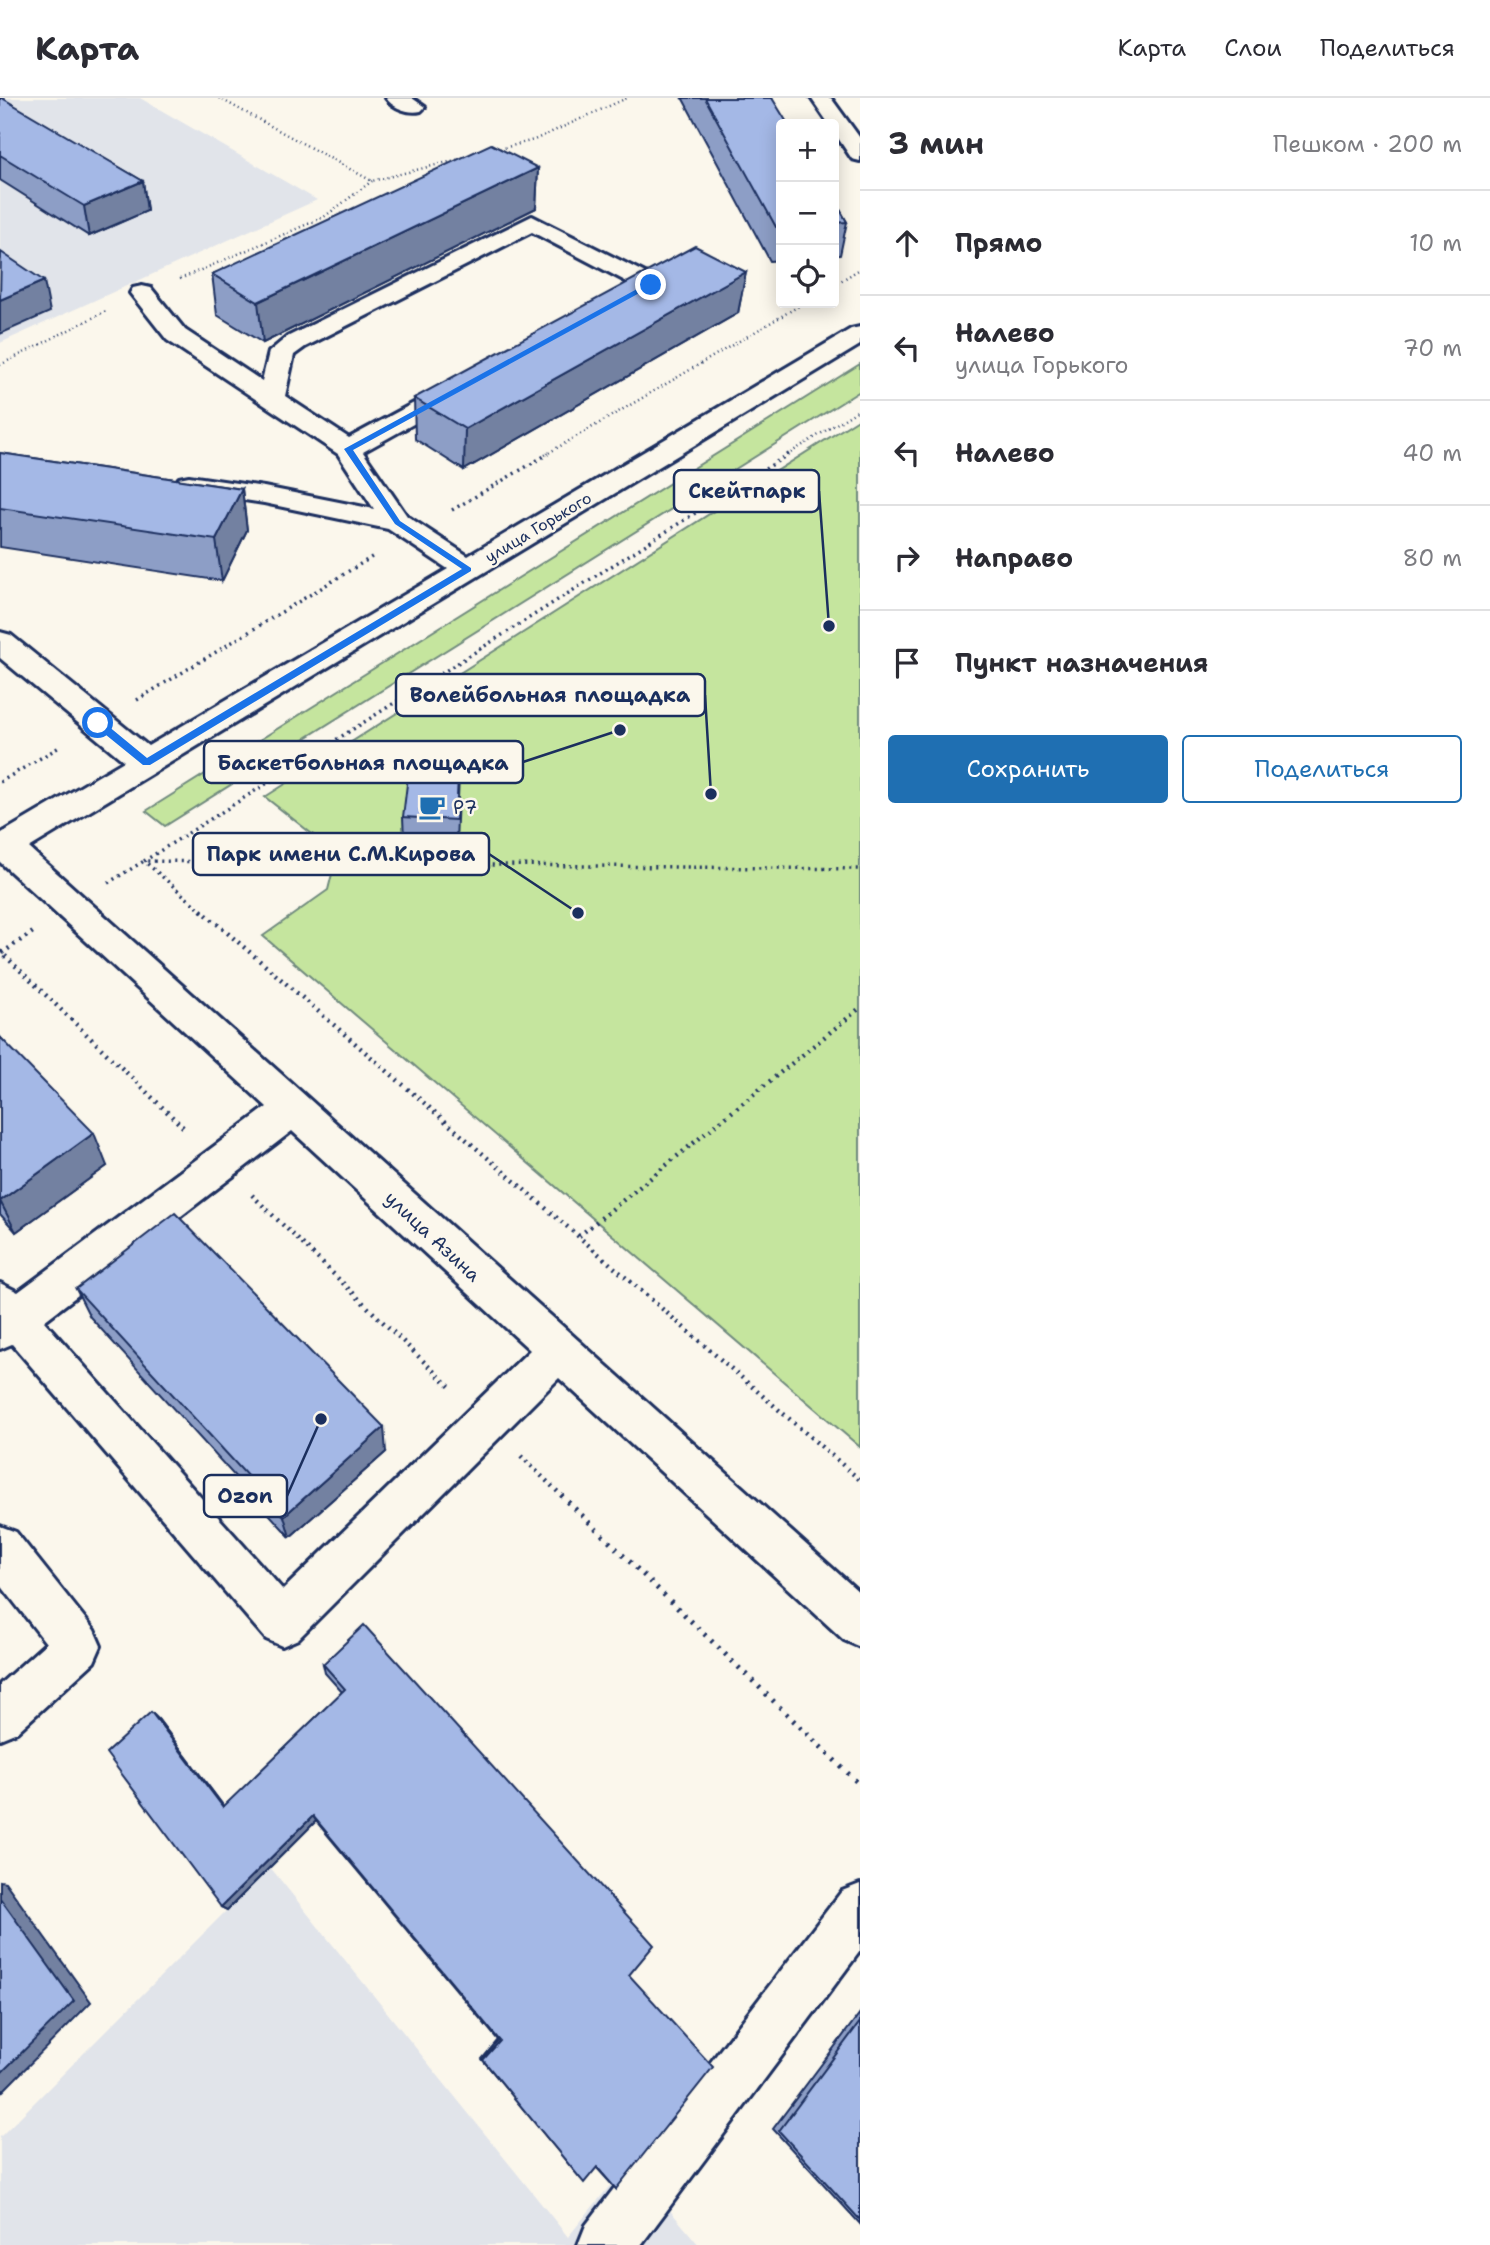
<!DOCTYPE html>
<html lang="ru">
<meta charset="utf-8">
<style>
:root{--surface:#fff;--page:#f2f2f3;--text:#2b2b33;--muted:#7c7c81;--line:#e1e1e2;--accent:#1f6fb2}
body{margin:0;font-family:"Shantell Sans",sans-serif;background:var(--page);color:var(--text)}
.controls{position:absolute;right:21px;top:21px;display:grid;overflow:hidden;border-radius:7px;box-shadow:0 4px 18px #0003}
.controls button{width:63px;height:63px;display:grid;place-items:center;padding:0;border:0;border-bottom:2px solid var(--line);background:var(--surface);color:var(--text);font:35px sans-serif}
.stop{position:absolute;width:21px;height:21px;margin:-16px;border:5px solid #1a73e8;border-radius:50%;background:#fff}
.stop.end{background:#1a73e8;border-color:#fff;box-shadow:0 2px 7px #0008}
.list{margin:0;padding:0;list-style:none}
h2{display:flex;justify-content:space-between;align-items:center;height:91px;margin:0;padding:0 28px;font-size:30px}
h2 small{font-size:23px;font-weight:400;color:var(--muted)}
.list li{display:grid;grid-template-columns:46px 1fr auto;gap:21px;align-items:center;box-sizing:border-box;height:105px;padding:0 28px;border-top:2px solid var(--line)}
.list b{display:block;font-size:26px;white-space:nowrap}
.list p{margin:0;font-size:23px;white-space:nowrap;color:var(--muted)}
.list em{font-size:23px;font-style:normal;color:var(--muted)}
.actions{display:flex;gap:14px;padding:21px 28px}
.actions a{flex:1;padding:16px 0;border:2px solid var(--accent);border-radius:7px;text-align:center;font-size:24px;color:var(--accent)}
.actions .main{background:var(--accent);color:#fff}
.icon{flex:none;width:38px;height:38px;fill:none;stroke:currentColor;stroke-width:2;stroke-linecap:round;stroke-linejoin:round}
.map{position:relative;flex:none;width:860px;height:2147px;overflow:hidden}
header{display:flex;align-items:center;gap:42px;box-sizing:border-box;height:98px;padding:0 35px;background:var(--surface);border-bottom:2px solid var(--line)}
header strong{font-size:33px}
nav{display:flex;gap:38px;margin-inline-start:auto;font-size:24px}
main{display:flex}
aside{flex:1;background:var(--surface)}
.map>svg:first-child{display:block}
</style>
<header>
<strong>Карта</strong>
<nav><a>Карта</a><a>Слои</a><a>Поделиться</a></nav>
</header>
<main>
<div class="map">
<svg width="860" height="2147" viewBox="0 0 860 2147">
<rect width="100%" height="100%" fill="#fbf7ec"/>
<filter id="ink" filterUnits="userSpaceOnUse"><feTurbulence type="fractalNoise" baseFrequency=".0143" numOctaves="2"/><feDisplacementMap in="SourceGraphic" scale="14" xChannelSelector="R" yChannelSelector="G"/><feConvolveMatrix kernelMatrix="1 2 1 2 8 2 1 2 1" color-interpolation-filters="sRGB"/></filter>
<g filter="url(#ink)">
<!-- built -->
<g fill="#e1e4ea">
<polygon points="0,0 140,0 317,102 0,245"/>
<polygon points="270,1769 568,2139 629,2064 699,2147 0,2147 0,2039"/>
</g>
<!-- green -->
<g fill="#c5e59e" stroke="#708a7e" stroke-width="2">
<polygon points="860,266 860,293 165,728 146,713"/>
<polygon points="860,320 860,1349 263,838 328,792 335,764 326,747 265,699"/>
</g>
<g fill="none" stroke-linecap="round" stroke-linejoin="round">
<!-- minor casing -->
<g stroke="#1b2f5e" stroke-width="6">
<g id="minor">
<path d="M386,0H412L425,9L421,13C409,16 393,10 386,0Z"/>
<polygon points="811,0 831,0 860,40 860,63 852,61 834,34 834,26 829,26"/>
<path d="M532,118L659,182L663,187L659,192C644,201 627,215 609,210L606,205L609,200L633,187L532,134L305,249L294,257L285,298L349,340L451,285L460,282L469,285L473,290L469,295L363,354L407,418L468,458L851,231L860,229V247L29,750L860,1495V1549L844,1542L559,1280L298,1541L282,1548L266,1541L12,1246L0,1251V1185L18,1194L267,1009L0,764V736L124,663L0,560V534L11,537L148,648L448,471L388,431L264,405L179,392L175,386L179,380L189,378L264,389L374,411L338,356L167,242L130,195L133,190L142,188L151,190L185,232L262,283L269,254L287,239ZM292,1033L530,1252L283,1492L44,1223Z"/>
<polygon points="0,1428 16,1434 94,1532 101,1548 94,1564 17,1634 0,1641 0,1586 46,1545 0,1486"/>
<polygon points="860,1786 860,1853 641,2147 578,2147 586,2127 842,1793"/>
</g>
</g>
<!-- path-far3 -->
<g stroke="#1b2f5e" stroke-width="2.5" stroke-dasharray="1 3.5" stroke-linecap="butt">
<polyline points="219,0 372,83 460,61"/>
<polyline points="496,52 534,42 627,0"/>
<polyline points="180,181 324,119 372,83"/>
<polyline points="834,187 860,171"/>
<polyline points="0,267 108,212"/>
<polyline points="545,357 804,205"/>
<polyline points="787,357 860,311"/>
</g>
<!-- path-far2 -->
<g stroke="#1b2f5e" stroke-width="3.5" stroke-dasharray="2 4.5" stroke-linecap="butt">
<polyline points="452,412 548,356"/>
<polyline points="137,602 372,459"/>
<polyline points="0,684 61,648"/>
<polyline points="108,785 144,763 860,771"/>
<polyline points="203,814 144,763 789,356"/>
</g>
<!-- path-far1 -->
<g stroke="#1b2f5e" stroke-width="4.5" stroke-dasharray="2 5" stroke-linecap="butt">
<polyline points="201,812 860,1382"/>
<polyline points="0,853 186,1032"/>
<polyline points="2,855 33,834"/>
<polyline points="252,1097 452,1291"/>
<polyline points="579,1138 860,910"/>
<polyline points="521,1358 563,1399"/>
</g>
<!-- path -->
<polyline stroke="#1b2f5e" stroke-width="5" stroke-dasharray="2.5 7" stroke-linecap="butt" points="561,1397 860,1687"/>
<!-- minor -->
<use href="#minor" fill="#fbf7ec" fill-rule="evenodd"/>
</g>
<!-- wall -->
<g fill="#8d9ec6" stroke="#1b2f5e" stroke-width="2">
<polygon points="0,0 143,83 147,113 89,138 0,82"/>
<polygon points="681,0 772,0 781,26 781,162 770,163 683,1"/>
<polygon points="538,70 536,110 263,245 217,217 212,176"/>
<polygon points="834,101 847,124 840,157 834,158"/>
<polygon points="746,174 738,215 464,372 415,341 414,300"/>
<polygon points="0,355 242,391 247,432 222,483 0,449"/>
<polygon points="459,678 456,743 404,741 403,719"/>
<polygon points="0,939 107,1068 16,1134 0,1116"/>
<polygon points="76,1191 386,1354 290,1439 90,1219"/>
<polygon points="323,1566 629,1877 616,2091 596,2069 580,2080 482,1961 498,1942 316,1723 227,1812 221,1809 158,1621 224,1709 342,1594 325,1575"/>
<polygon points="860,1915 860,2126 773,2031"/>
</g>
<!-- shaded-wall -->
<g fill="#7381a1" stroke="#1b2f5e" stroke-width="2">
<polygon points="538,70 536,110 263,245 258,204"/>
<polygon points="143,83 147,113 89,138 84,108"/>
<polygon points="746,174 738,215 464,372 465,331"/>
<polygon points="44,183 50,214 0,236 0,202"/>
<polygon points="242,391 247,432 222,483 216,442"/>
<polygon points="94,1035 107,1068 16,1134 0,1103"/>
<polygon points="384,1329 386,1354 290,1439 284,1418"/>
<polygon points="151,1614 158,1621 229,1715 223,1709"/>
<polygon points="313,1718 316,1723 227,1812 221,1809"/>
<polygon points="0,1783 5,1784 91,1904 0,1996"/>
</g>
<!-- building -->
<g fill="#a4b8e6" stroke="#1b2f5e" stroke-width="2">
<polygon points="0,0 2,0 143,83 84,108 0,57"/>
<polygon points="705,0 772,0 788,26 781,26 781,129 776,129"/>
<polygon points="491,46 538,70 258,204 212,176"/>
<polygon points="834,101 847,124 834,125"/>
<polygon points="695,148 746,174 465,331 414,300"/>
<polygon points="1,154 44,183 0,202"/>
<polygon points="0,355 242,391 216,442 0,410"/>
<polygon points="411,653 459,656 456,722 403,719"/>
<polygon points="0,939 94,1035 0,1103"/>
<polygon points="175,1115 384,1329 284,1418 76,1191"/>
<polygon points="364,1527 654,1847 629,1877 713,1969 616,2091 597,2069 584,2085 483,1962 500,1943 313,1718 221,1809 106,1655 151,1614 223,1709 345,1591 323,1566"/>
<polygon points="0,1800 74,1903 0,1976"/>
<polygon points="860,1924 860,2122 779,2033"/>
</g>
</g>
<!-- route -->
<polygon fill="#1a73e8" points="648,185 654,187 353,352 400,423 471,470 471,473 150,667 143,667 95,628 95,623 102,623 147,660 462,471 395,426 344,351"/>
<!-- icons -->
<defs>
<g id="cafe-bare" transform="scale(2.1)"><path d="M-5.5-4.5H6V0H3Q3 3.5 0 3.5H-2.5Q-5.5 3.5-5.5 0ZM3-3.2v2h1.7v-2ZM-6 4.5H4V6H-6Z" fill="#1f6fb2" stroke="#fbf7ec" stroke-width="2.5" paint-order="stroke"/></g>
</defs>
<g fill-rule="evenodd">
<use href="#cafe-bare" x="432" y="709"/>
</g>
<g text-anchor="middle" stroke-width="5" stroke-linejoin="round" paint-order="stroke">
<!-- far-street labels -->
<g font-size="16" fill="#1b2f5e" stroke="#fbf7ec">
<text transform="translate(538 429) rotate(-31)" y="6">улица Горького</text>
</g>
<!-- poi labels -->
<g font-size="19" fill="#1b2f5e" stroke="#fbf7ec" text-anchor="start">
<text x="453" y="716">Р7</text>
</g>
<!-- street labels -->
<g font-size="19" fill="#1b2f5e" stroke="#fbf7ec">
<text transform="translate(433 1138) rotate(43)" y="7">улица Азина</text>
</g>
</g>
<!-- callouts -->
<path fill="none" stroke="#1b2f5e" stroke-width="2.5" d="M829 528L819 393M711 696L705 597M620 632L523 664M578 815L489 756M321 1321L287 1398"/>
<g fill="#1b2f5e" stroke="#fbf7ec" stroke-width="2.5">
<circle cx="829" cy="528" r="7"/>
<circle cx="711" cy="696" r="7"/>
<circle cx="620" cy="632" r="7"/>
<circle cx="578" cy="815" r="7"/>
<circle cx="321" cy="1321" r="7"/>
</g>
<g fill="#fbf7ec" stroke="#1b2f5e" stroke-width="2.5">
<rect x="674" y="372" width="145" height="42" rx="7"/>
<rect x="396" y="576" width="309" height="42" rx="7"/>
<rect x="204" y="643" width="319" height="42" rx="7"/>
<rect x="193" y="735" width="296" height="42" rx="7"/>
<rect x="204" y="1377" width="83" height="42" rx="7"/>
</g>
<g font-size="21" text-anchor="middle" font-weight="bold" fill="#1b2f5e">
<text x="747" y="400">Скейтпарк</text>
<text x="550" y="604">Волейбольная площадка</text>
<text x="363" y="672">Баскетбольная площадка</text>
<text x="341" y="763">Парк имени С.М.Кирова</text>
<text x="245" y="1405">Ozon</text>
</g>
</svg>
<div class="controls">
<button>+</button>
<button>−</button>
<button><svg class="icon" aria-label="locate" viewBox="0 0 24 24"><circle cx="12" cy="12" r="6"/><path d="M12 2v4M12 18v4M2 12h4M18 12h4"/></svg></button>
</div>
<div class="stop" style="left:98px;top:625px"></div>
<div class="stop end" style="left:651px;top:187px"></div>
</div>
<aside>
<h2>3 мин<small>Пешком · 200 m</small></h2>
<ul class="list">
<li><svg class="icon" aria-label="ahead" viewBox="0 0 24 24"><path d="M12 20V5M6 11l6-6 6 6"/></svg><div><b>Прямо</b></div><em>10 m</em></li>
<li><svg class="icon" aria-label="left" viewBox="0 0 24 24"><path d="M17 20v-9H6M10 6l-5 5 5 5"/></svg><div><b>Налево</b><p>улица Горького</p></div><em>70 m</em></li>
<li><svg class="icon" aria-label="left" viewBox="0 0 24 24"><path d="M17 20v-9H6M10 6l-5 5 5 5"/></svg><div><b>Налево</b></div><em>40 m</em></li>
<li><svg class="icon" aria-label="right" viewBox="0 0 24 24"><path d="M7 20v-9h11M14 6l5 5-5 5"/></svg><div><b>Направо</b></div><em>80 m</em></li>
<li><svg class="icon" aria-label="arrive" viewBox="0 0 24 24"><path d="M6 21V4h12l-3 4 3 4H6"/></svg><div><b>Пункт назначения</b></div></li>
</ul>
<div class="actions"><a class="main">Сохранить</a><a>Поделиться</a></div>
</aside>
</main>
